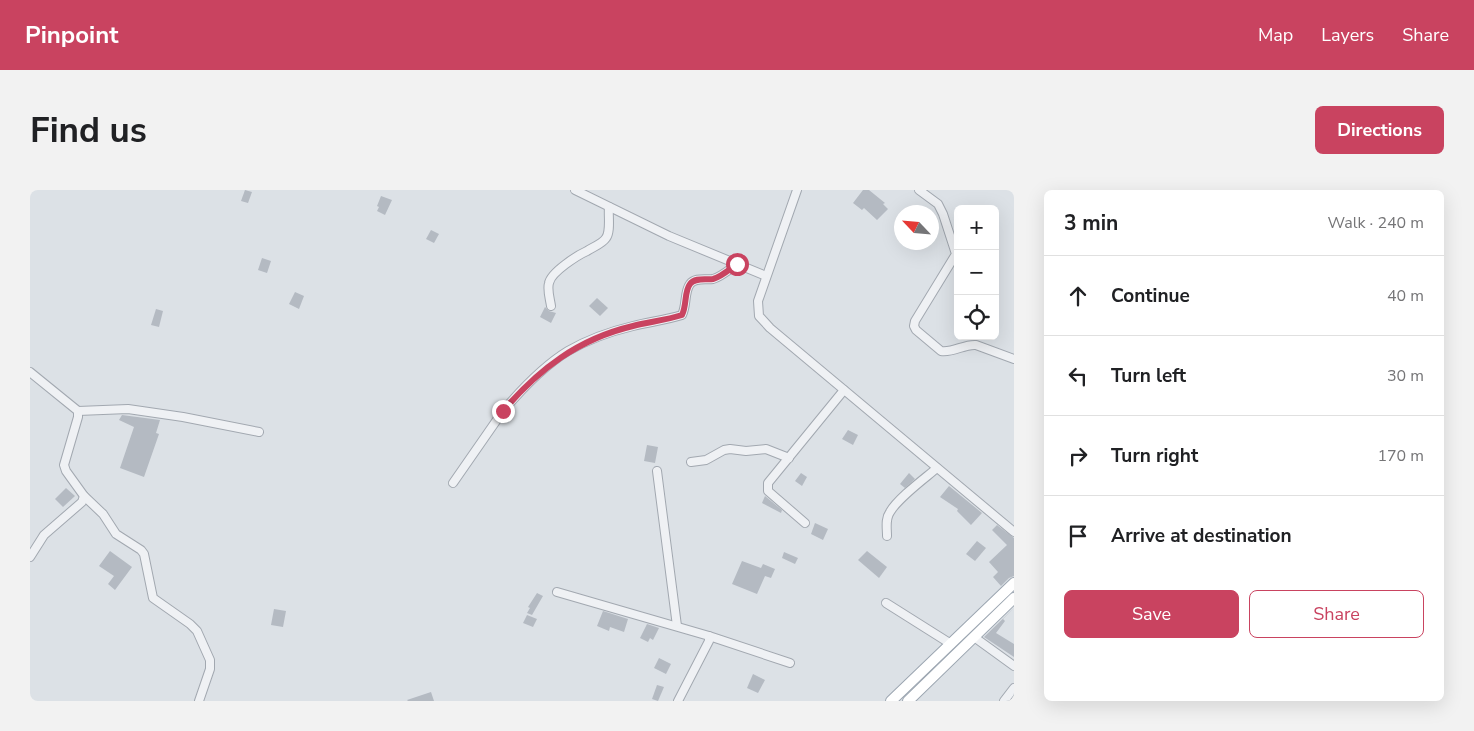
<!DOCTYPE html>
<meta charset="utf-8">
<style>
:root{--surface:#fff;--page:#f2f2f2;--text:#202124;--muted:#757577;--line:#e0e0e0;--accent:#c94360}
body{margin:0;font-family:"Nunito Sans",sans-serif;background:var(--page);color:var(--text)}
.controls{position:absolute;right:15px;top:15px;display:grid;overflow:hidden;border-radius:8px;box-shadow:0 5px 20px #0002}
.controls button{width:45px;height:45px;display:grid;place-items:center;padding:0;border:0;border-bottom:1px solid var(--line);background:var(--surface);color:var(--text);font:25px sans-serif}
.compass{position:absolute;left:864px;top:15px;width:45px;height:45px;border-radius:50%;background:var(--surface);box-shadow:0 5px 20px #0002;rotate:296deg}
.stop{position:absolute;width:15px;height:15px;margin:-11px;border:4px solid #c94360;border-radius:50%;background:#fff}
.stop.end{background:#c94360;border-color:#fff;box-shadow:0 1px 5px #0008}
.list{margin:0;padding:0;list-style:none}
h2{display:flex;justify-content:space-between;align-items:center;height:65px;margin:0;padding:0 20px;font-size:21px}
h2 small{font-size:16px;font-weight:400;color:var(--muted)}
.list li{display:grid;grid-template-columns:32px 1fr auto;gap:15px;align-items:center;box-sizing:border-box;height:80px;padding:0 20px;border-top:1px solid var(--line)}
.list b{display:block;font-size:19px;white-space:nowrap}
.list em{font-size:16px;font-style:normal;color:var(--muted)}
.actions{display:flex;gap:10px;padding:15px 20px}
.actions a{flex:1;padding:11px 0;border:1px solid var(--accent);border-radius:8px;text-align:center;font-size:18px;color:var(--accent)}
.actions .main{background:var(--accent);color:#fff}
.icon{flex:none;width:28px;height:28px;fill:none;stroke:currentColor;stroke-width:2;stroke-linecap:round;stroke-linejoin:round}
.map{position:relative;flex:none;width:984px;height:511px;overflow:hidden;border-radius:8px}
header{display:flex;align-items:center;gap:30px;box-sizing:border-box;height:70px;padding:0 25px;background:var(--accent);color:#fff}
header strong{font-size:24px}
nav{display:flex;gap:28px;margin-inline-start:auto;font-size:18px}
.intro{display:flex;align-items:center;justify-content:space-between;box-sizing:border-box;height:120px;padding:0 30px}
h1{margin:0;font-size:35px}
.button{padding:12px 22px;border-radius:8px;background:var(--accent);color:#fff;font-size:18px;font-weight:700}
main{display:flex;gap:30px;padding:0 30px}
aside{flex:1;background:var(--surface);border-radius:8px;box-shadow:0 5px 20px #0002}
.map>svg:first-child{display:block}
</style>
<header>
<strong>Pinpoint</strong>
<nav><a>Map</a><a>Layers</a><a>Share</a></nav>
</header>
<div class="intro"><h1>Find us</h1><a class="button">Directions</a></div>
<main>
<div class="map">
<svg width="984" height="511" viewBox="0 0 984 511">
<rect width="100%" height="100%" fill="#dce1e6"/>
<!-- building -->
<g fill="#b4bac2">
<polygon points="215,0 222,2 218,13 211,11"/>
<polygon points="833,0 839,0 855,13 853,14 858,19 847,30 834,18 832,20 823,13"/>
<polygon points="351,6 362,10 355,25 347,21 349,17 347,16"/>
<polygon points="401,40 409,44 404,53 396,49"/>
<polygon points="232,68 241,71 237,83 228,80"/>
<polygon points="265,102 274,106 269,119 259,114"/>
<polygon points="567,108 578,118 570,126 559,116"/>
<polygon points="515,117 519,121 526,123 521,133 510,127"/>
<polygon points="126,119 133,121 129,137 121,135"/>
<polygon points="92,225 130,230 126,243 129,244 114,287 90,278 104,237 89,230"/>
<polygon points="818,240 828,245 823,255 812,249"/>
<polygon points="617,255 628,257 625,273 614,271"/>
<polygon points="771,283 777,287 772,296 765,291"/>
<polygon points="879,283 885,289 875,298 870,294"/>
<polygon points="919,296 952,323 941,335 927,321 928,319 910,307"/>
<polygon points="36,298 45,306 33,317 25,309"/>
<polygon points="735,306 752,320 751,323 732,313"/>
<polygon points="785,333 798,339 793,350 781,344"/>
<polygon points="967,335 984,348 984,386 979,388 971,396 963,387 968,382 959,372 977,355 962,340"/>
<polygon points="947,351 956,358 945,371 936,364"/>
<polygon points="80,361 102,377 85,400 78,394 84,386 69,376"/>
<polygon points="837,361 857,377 849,388 828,370"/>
<polygon points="754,362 768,368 765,374 752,368"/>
<polygon points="712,371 731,378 733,374 745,379 741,388 735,386 727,404 702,394"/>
<polygon points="507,403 513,406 502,425 497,423 500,418 498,417"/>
<polygon points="984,418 973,429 975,431 966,443 984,454 984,467 954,447"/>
<polygon points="244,419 256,421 253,437 241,435"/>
<polygon points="573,421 598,429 594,442 580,437 579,441 567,436"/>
<polygon points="497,425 507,429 503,437 493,433"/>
<polygon points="617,434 629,438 623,450 620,448 618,452 610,448"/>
<polygon points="629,468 641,474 636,484 624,478"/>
<polygon points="723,484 735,490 728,503 717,498"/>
<polygon points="627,495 634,497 628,511 622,509"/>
<polygon points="401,502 404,511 378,511 377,510"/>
</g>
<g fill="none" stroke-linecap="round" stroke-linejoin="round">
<!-- minor casing -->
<g stroke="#a2a8b0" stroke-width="10">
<g id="minor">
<polyline points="545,0 639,46 736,86"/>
<polyline points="767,0 728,111 729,126 740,138 984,342"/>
<path d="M889,0L908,14L913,24L926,64L885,131L884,136L886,140L911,161C923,163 934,154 946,155L984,169"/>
<path d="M521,116C520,109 517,100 519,93C521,82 548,65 557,61C563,57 572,54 576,48C581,41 578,26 579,17"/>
<polyline points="0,182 48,221 48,227 34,275 36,281 54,306 52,312 14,345 0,367"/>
<polyline points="48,221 98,219 153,227 229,242"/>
<polyline points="661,272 676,270 694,260 700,259 716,261 736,259 759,268"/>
<polyline points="627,281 647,436"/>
<path d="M423,293L473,221C490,201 515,175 538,161C557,150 582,141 603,136C619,132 636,130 652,125C657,115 654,102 660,94C665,87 676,90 683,89C691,87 700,79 707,74"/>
<polyline points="54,306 73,324 86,344 111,360 114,364 123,408 160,434 167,441 180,470 180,479 169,511"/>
<polyline points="775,333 738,301 738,293 814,200"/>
<path d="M857,346C857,338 855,329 860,322C868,308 894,289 907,278"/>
<polyline points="527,402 679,446 679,451 648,511"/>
<polyline points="856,413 921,454"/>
<polyline points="679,446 760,473"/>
<polyline points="944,447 984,476"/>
<polyline points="974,511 984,498"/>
</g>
</g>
<!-- major casing -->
<g stroke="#9ca6b1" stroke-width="12">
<g id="major">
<polyline points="861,511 984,393"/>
<polyline points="878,511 984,408"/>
</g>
</g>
<!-- minor -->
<use href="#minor" stroke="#eff1f4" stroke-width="8"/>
<!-- major -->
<use href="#major" stroke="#fff" stroke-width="10"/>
</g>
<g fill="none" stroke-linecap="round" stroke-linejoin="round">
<!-- route -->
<path stroke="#c94360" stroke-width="6" d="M473,221C509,179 548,149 603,136C619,132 636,130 652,125C657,115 654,102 660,94C665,87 676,90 683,89C691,87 700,79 707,74"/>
</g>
</svg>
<div class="controls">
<button>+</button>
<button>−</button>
<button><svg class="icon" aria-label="locate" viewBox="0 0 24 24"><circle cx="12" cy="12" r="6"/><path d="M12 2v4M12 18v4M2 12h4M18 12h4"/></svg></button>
</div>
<svg class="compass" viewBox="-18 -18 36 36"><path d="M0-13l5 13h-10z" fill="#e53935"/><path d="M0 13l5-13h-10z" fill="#757577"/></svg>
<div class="stop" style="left:707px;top:74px"></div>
<div class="stop end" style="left:473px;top:221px"></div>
</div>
<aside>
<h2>3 min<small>Walk · 240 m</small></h2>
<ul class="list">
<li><svg class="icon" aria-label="ahead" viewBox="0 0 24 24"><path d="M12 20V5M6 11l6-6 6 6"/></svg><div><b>Continue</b></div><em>40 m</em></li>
<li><svg class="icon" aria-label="left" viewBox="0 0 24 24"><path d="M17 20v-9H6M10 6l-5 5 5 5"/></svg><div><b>Turn left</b></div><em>30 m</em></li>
<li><svg class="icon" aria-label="right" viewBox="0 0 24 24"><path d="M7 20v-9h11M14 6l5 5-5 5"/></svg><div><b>Turn right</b></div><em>170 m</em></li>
<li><svg class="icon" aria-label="arrive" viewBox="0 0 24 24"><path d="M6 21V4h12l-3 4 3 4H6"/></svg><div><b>Arrive at destination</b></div></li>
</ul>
<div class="actions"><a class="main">Save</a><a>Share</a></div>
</aside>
</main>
